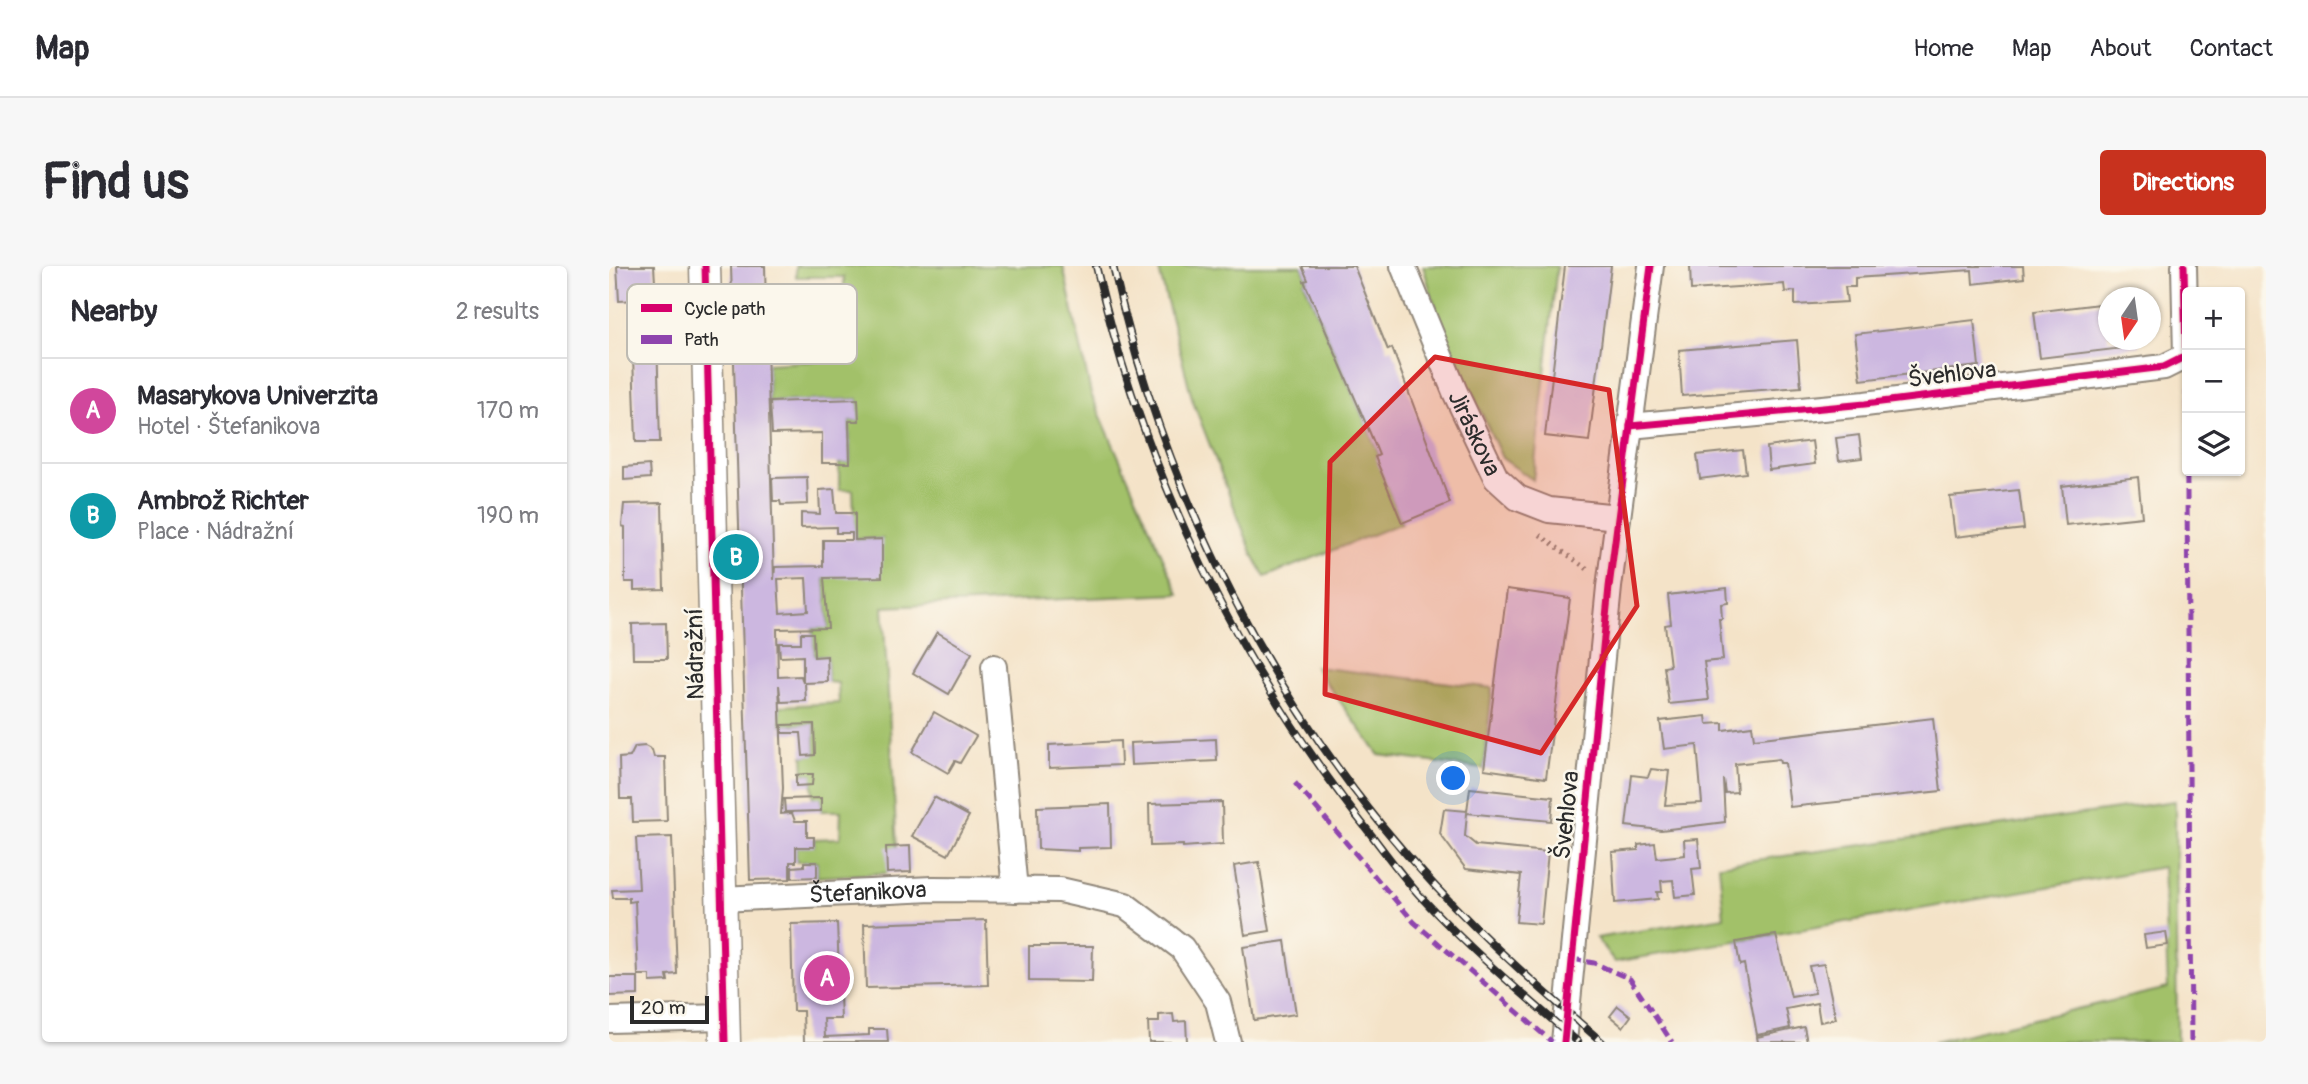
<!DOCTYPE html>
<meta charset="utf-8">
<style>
:root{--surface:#fff;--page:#f7f7f7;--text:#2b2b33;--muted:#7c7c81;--line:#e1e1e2;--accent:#c8321e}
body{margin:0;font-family:Pangolin,sans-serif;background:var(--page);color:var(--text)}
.controls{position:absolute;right:21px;top:21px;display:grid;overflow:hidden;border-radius:7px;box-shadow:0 2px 5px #0004}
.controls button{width:63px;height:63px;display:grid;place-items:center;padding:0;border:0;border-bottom:2px solid var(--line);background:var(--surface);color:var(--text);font:35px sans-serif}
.compass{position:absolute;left:1489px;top:21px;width:63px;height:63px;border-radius:50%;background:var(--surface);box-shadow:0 2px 5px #0004;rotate:193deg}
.scale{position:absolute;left:21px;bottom:18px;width:79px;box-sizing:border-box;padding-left:7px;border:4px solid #2b2b2b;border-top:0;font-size:19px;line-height:24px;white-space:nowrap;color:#2b2b2b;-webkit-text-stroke:5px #fbf7ec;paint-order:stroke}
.you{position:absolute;left:845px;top:513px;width:24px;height:24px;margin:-18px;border:5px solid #fff;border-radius:50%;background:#1a73e8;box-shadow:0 0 0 10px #1a73e833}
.badge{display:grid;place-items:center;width:46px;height:46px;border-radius:50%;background:var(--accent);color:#fff;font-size:23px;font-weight:700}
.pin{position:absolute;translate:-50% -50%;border:4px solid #fff;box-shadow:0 2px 7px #0006}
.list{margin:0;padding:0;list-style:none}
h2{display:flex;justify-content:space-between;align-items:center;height:91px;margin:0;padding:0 28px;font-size:30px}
h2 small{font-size:23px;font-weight:400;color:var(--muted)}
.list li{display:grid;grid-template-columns:46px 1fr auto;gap:21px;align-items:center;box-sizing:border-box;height:105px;padding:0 28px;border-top:2px solid var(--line)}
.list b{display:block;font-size:26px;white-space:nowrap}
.list p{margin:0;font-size:23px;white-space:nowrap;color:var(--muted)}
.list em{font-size:23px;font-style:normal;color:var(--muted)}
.icon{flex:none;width:38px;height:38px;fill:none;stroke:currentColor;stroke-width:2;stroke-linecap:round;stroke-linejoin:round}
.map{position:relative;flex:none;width:1657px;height:776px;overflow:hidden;border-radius:7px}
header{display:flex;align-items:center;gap:42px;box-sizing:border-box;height:98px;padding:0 35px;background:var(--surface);border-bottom:2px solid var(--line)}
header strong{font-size:33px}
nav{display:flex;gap:38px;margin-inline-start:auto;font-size:24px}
.intro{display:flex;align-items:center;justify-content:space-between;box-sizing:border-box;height:168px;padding:0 42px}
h1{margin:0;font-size:49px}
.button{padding:18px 32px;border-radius:7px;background:var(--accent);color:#fff;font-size:24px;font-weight:700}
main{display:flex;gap:42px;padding:0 42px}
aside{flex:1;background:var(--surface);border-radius:7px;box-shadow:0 2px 5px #0004}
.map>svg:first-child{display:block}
</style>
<header>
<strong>Map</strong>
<nav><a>Home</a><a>Map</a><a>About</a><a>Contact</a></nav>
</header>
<div class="intro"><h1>Find us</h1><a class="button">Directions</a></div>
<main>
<aside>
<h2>Nearby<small>2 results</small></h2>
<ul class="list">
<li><span class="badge" style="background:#d1479c">A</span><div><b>Masarykova Univerzita</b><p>Hotel · Štefanikova</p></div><em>170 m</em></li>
<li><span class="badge" style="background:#0f9aa8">B</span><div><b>Ambrož Richter</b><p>Place · Nádražní</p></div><em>190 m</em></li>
</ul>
</aside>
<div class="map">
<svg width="1657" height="776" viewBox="0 0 1657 776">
<rect width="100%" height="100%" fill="#fbf7ec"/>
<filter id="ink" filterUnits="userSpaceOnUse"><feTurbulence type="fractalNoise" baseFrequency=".0143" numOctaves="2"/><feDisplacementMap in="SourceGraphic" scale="14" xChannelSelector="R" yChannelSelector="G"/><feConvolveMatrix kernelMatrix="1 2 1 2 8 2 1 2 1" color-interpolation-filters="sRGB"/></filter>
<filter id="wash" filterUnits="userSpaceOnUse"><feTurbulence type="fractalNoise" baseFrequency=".00686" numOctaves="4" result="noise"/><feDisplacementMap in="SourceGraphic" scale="28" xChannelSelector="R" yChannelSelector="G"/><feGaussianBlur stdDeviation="1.57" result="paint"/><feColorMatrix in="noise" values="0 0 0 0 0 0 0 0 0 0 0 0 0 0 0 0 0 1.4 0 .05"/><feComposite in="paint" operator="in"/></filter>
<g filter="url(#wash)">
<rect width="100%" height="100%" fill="#f4e3c8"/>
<!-- green -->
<g fill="#a2c169" stroke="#66764a" stroke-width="2">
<polygon points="187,0 454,0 482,128 570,328 274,341 288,581 278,607 208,611 208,596 187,596 187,581 205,580 205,573 231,572 232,545 212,545 212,533 204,533 203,508 195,508 194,490 206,488 205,458 171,459 171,440 230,437 229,417 219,416 218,390 205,391 203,362 219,361 215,312 272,273 246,274 244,224 230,224 230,197 241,196 240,155 249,155 249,133 160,136 158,98 222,94 218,40 235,40 235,11 187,11"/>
<polygon points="549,0 693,0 699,14 695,16 761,167 770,189 767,191 793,257 656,311 644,289 584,136"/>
<polygon points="814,0 948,0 924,214 893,192 831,56"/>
<polygon points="706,401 883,422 875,503 770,489"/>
<polygon points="1566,535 1568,776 1324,776 1559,722 1554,601 1006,696 987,672 1115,651 1110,599"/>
</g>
<g id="blocks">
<!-- building -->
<g fill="#ccb7e0" fill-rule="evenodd">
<polygon points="8,0 45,0 47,33 10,35"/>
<path d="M122,0H156L157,42H166L167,68H179L180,80L158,81L165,314L166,301L214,300V274H243V267H227V261L192,262V247L211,248L210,224L225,223L227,247H246V274L273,273V311L215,312L219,362L168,363L169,411L192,410L194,417V390L171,391L170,377H192V367H204L205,391L218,390L219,416L196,417L197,435L172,436L170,419L174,522L172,548L183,547L186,555H198V571H205V581H187V596H181V613L141,614ZM197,312L199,345L171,347L169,313Z"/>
<polygon points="693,0 745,0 779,84 783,82 841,237 793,257 766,191 770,189 761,167 695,15 699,14"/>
<polygon points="956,0 1002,0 980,175 936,170"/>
<polygon points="1081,0 1414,0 1415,12 1364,18 1363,4 1246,12 1246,21 1236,21 1238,36 1186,39 1186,25 1176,26 1175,18 1082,24"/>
<polygon points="1499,37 1499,74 1530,74 1531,80 1431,92 1425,46"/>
<polygon points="1365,54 1370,100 1252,114 1246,68"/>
<polygon points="37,72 48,72 51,176 27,176 24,90 37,90"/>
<polygon points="1188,74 1192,121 1073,130 1070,84"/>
<polygon points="249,133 250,155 240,155 241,197 213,197 213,167 163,168 161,136"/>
<polygon points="1250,169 1253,192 1230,195 1227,172"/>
<polygon points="1203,175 1206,198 1160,204 1158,181"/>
<polygon points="1134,184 1137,207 1091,213 1088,189"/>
<polygon points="40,199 41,212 15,214 15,201"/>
<polygon points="198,211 199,238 172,239 171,235 164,235 163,212"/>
<polygon points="1529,211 1533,251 1457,259 1453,220"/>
<polygon points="1410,224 1415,263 1346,271 1341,231"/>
<polygon points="53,237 55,323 25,324 25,316 16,316 16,261 13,260 15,238"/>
<polygon points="1118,322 1119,337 1112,338 1113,353 1110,353 1114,394 1095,396 1100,434 1060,438 1055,401 1061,400 1056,359 1062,358 1059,329"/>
<polygon points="898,323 961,332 937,512 875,503"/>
<polygon points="57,357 58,393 24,393 23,358"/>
<polygon points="328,366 363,387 340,428 304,407"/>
<polygon points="325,446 367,470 351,497 346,495 339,507 303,486"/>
<polygon points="1097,450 1098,458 1114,457 1114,464 1143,460 1145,473 1324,452 1332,525 1181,541 1176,497 1171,497 1170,493 1126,498 1128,526 1116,527 1114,513 1116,556 1052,564 1017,560 1023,509 1039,511 1042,503 1060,505 1056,539 1093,537 1088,479 1055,483 1051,455"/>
<polygon points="205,458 206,489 194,490 192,467 173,467 173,459"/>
<polygon points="607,473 608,495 522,499 521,477"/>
<polygon points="511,475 512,499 440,502 440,479"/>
<polygon points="36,480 43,484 45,491 56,491 58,555 24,556 23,533 11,533 10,492 21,491 26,481"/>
<polygon points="195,508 204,508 203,519 187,520 187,509"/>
<polygon points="861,522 944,531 942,555 858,547 856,570 867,579 939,586 932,658 907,656 912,609 857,603 831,568 835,543 858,545"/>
<polygon points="325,531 360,550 339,589 303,570"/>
<polygon points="212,532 212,545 176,546 175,533"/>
<polygon points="613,536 614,578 574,581 574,579 541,580 540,538"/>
<polygon points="501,538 502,581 469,582 469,585 429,583 428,541"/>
<polygon points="63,571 68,708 58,709 59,715 41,716 41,709 29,709 26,635 20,636 20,632 4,632 3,624 30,623 27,572"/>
<polygon points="1089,573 1092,602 1083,603 1086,629 1066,631 1064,614 1052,615 1053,626 1048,626 1049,633 1006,637 1003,586 1029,584 1029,579 1046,577 1048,592 1076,589 1075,574"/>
<polygon points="301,580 302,606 278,607 277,581"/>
<polygon points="195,596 208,596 208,611 183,612 183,601 195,600"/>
<polygon points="650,596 661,665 636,669 625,600"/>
<polygon points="377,654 379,719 257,722 255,658"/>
<polygon points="228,657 232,753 215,753 216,771 260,769 260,763 278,763 279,776 195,776 194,745 184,745 182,658"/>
<polygon points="1557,666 1559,679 1537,682 1535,669"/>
<polygon points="1167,669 1182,731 1206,727 1200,700 1215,698 1227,753 1211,756 1208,737 1177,743 1181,762 1148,769 1135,698 1131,699 1127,676"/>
<polygon points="676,675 687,748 645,754 634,681"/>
<polygon points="420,680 484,680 483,716 420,715"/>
<polygon points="0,711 29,711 29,729 0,730"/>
<polygon points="1009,740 1022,750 1014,761 1001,750"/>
<polygon points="564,748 565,756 577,755 578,776 540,776 539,756 550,756 550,749"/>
<polygon points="1195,761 1198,776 1149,776 1148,771"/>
</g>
</g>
</g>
<g filter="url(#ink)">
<use href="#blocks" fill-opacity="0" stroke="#90877a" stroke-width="2"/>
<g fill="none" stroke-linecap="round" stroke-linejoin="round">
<!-- minor casing -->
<g stroke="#90877a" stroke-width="28">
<g id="minor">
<path id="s1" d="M794,0L846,126L887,212L909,232L940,244L1009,251"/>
<polyline points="1021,160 1256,138 1555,101 1577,90 1575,0"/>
<polyline points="385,401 406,624"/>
<path id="s2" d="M112,633L323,623L451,624L516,639L573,682L609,736L619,776"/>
<polyline points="0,754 115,751"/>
<polyline points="955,776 1000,321 1042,0"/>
</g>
</g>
<!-- tertiary casing -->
<g stroke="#90877a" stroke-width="33">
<polyline id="tertiary" points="96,0 116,776"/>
</g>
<!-- path -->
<polyline stroke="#90877a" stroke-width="4.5" stroke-dasharray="2 5" stroke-linecap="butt" points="931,269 978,303"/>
<!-- minor -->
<use href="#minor" stroke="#fff" stroke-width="24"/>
<!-- tertiary -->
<use href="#tertiary" stroke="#fff" stroke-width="30"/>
<!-- rail casing -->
<g stroke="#2b2b2b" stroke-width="8">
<g id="rail">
<path d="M487,0C535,208 630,404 764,571C780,592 796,614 814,633C862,685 916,730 969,776"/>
<path d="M504,0C555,227 667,451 827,621C879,677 935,726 993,776"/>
</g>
</g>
<!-- rail -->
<use href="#rail" stroke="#fbf7ec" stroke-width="5" stroke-dasharray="16" stroke-linecap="butt"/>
<!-- quiet -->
<g stroke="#8e44ad" stroke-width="5" stroke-dasharray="10 5" stroke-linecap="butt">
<polyline points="1577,90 1582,776"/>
<polyline points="686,517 805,656 943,776"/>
<polyline points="963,693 985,697 1021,713 1063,776"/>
</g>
<!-- cycleway casing -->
<g stroke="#fbf7ec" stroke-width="11">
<g id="cycleway">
<polyline points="96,0 116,776"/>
<polyline points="1021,160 1256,138 1555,101 1577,90 1575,0"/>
<polyline points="955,776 1000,321 1042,0"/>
</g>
</g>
<!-- cycleway -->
<use href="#cycleway" stroke="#d6006c" stroke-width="7"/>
</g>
</g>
<!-- marked area -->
<path fill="#d62828" fill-opacity="0.2" stroke="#d62828" stroke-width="5" stroke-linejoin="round" d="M826,91L1000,124L1028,340L932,487L716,428L721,196Z"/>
<g text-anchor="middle" stroke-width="5" stroke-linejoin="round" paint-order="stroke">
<!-- street labels -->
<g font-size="24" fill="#2b2b2b" stroke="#fbf7ec">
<text transform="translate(1343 108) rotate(-7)" y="8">Švehlova</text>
<text dy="8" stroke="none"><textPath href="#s1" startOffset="182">Jiráskova</textPath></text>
<text transform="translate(86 388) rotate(-91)" y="8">Nádražní</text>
<text transform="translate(957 549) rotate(-84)" y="8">Švehlova</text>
<text dy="8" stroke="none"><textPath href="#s2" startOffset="147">Štefanikova</textPath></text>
</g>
</g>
<!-- legend -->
<rect x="18" y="18" width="230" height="80" rx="10" fill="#fbf7ec" stroke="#bdbab2" stroke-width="2"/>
<rect x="32" y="38" width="31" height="8" fill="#d6006c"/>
<rect x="32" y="69" width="31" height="9" fill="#8e44ad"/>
<g font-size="19" fill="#2b2b2b">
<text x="75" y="49">Cycle path</text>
<text x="75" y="80">Path</text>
</g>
</svg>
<div class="controls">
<button>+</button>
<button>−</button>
<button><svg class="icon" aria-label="layers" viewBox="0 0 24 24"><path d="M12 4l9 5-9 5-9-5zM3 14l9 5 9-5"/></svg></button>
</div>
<svg class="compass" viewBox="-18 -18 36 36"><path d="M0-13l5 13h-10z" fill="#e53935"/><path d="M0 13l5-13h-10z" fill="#7c7c81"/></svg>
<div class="scale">20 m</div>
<div class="you"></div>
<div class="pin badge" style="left:218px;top:712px;background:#d1479c">A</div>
<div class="pin badge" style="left:127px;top:291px;background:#0f9aa8">B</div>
</div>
</main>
